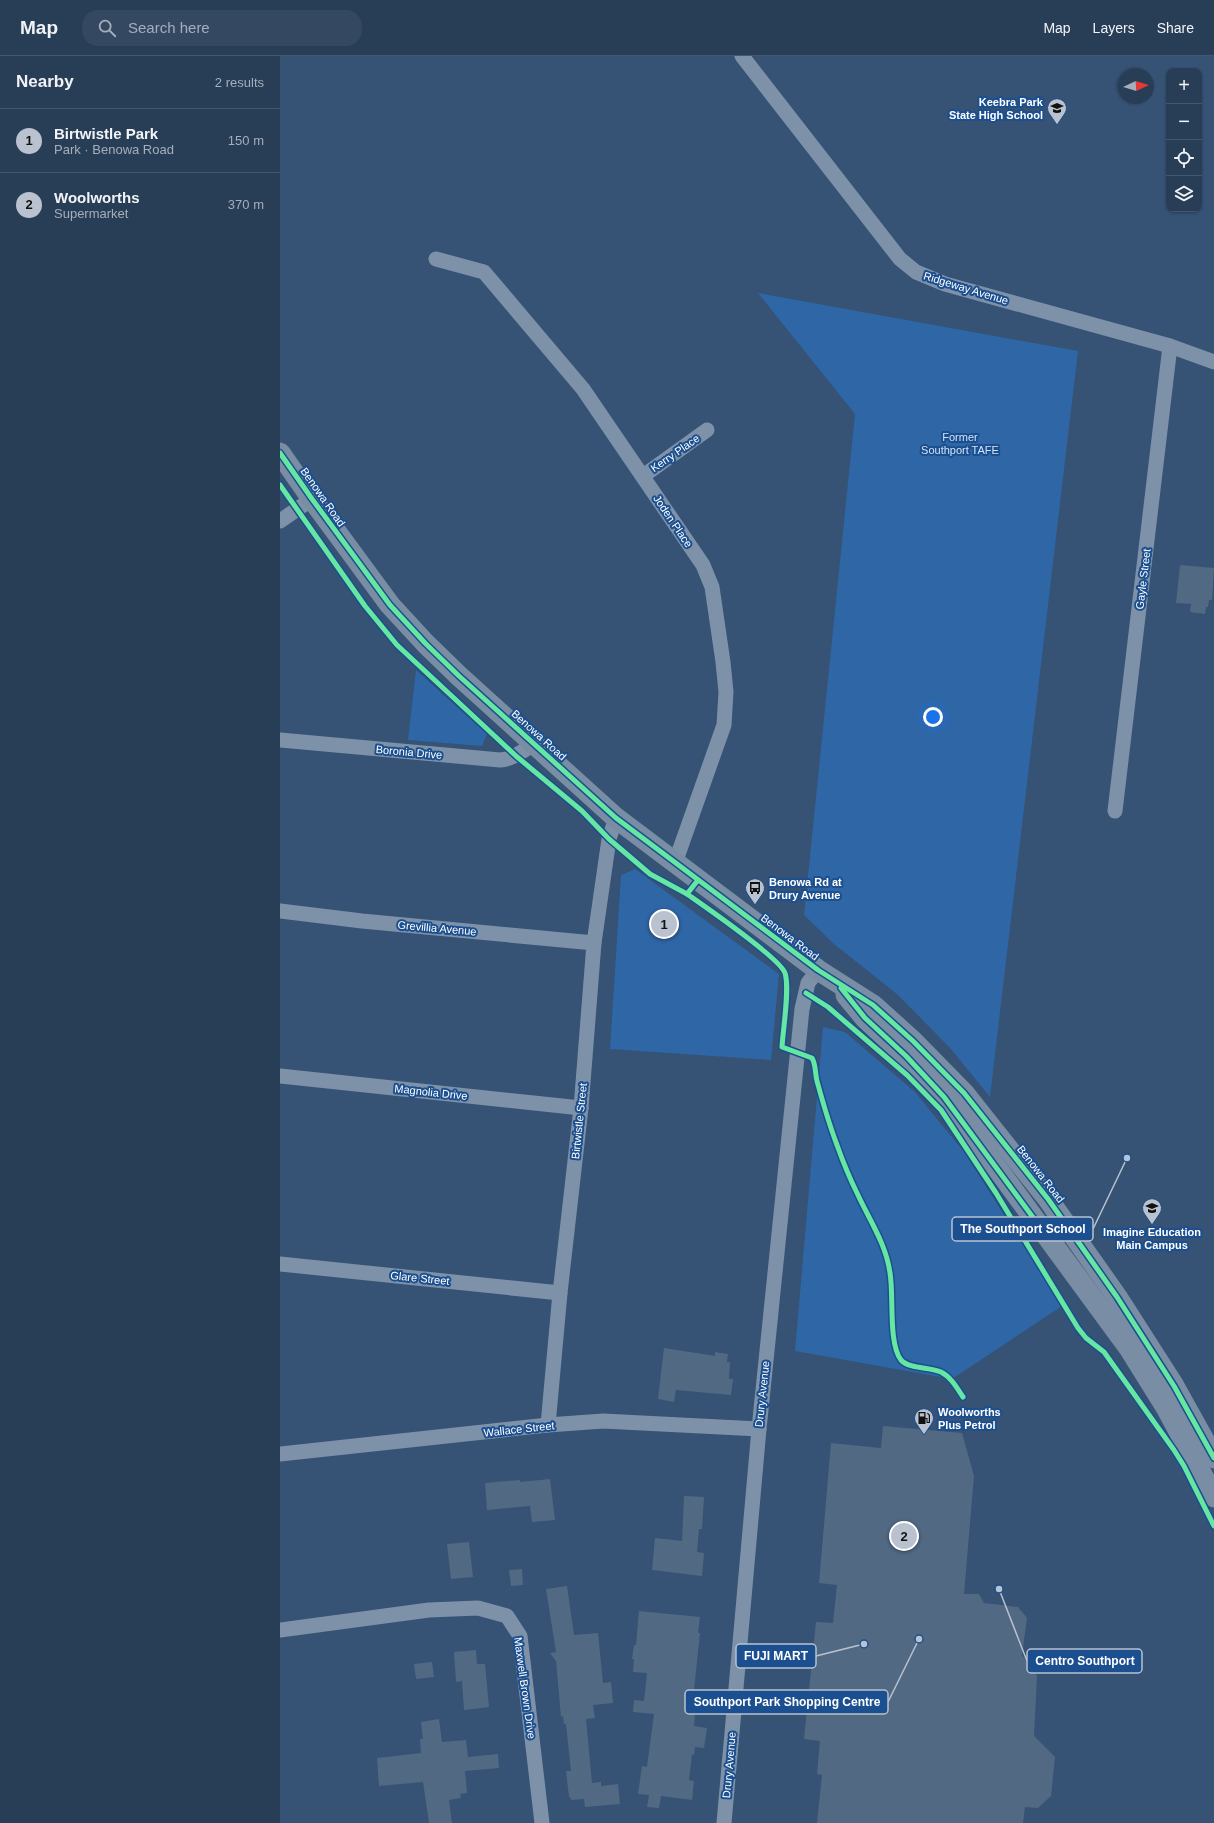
<!DOCTYPE html>
<meta charset="utf-8">
<style>
:root{--surface:#283e57;--page:#344961;--text:#f1f3f6;--muted:#a5aeba;--line:#44576d;--accent:#b9c2ce}
body{margin:0;font-family:Helvetica,sans-serif;background:var(--page);color:var(--text)}
.controls{position:absolute;right:12px;top:12px;display:grid;overflow:hidden;border-radius:8px;box-shadow:0 1px 3px #0004}
.controls button{width:36px;height:36px;display:grid;place-items:center;padding:0;border:0;border-bottom:1px solid var(--line);background:var(--surface);color:var(--text);font:20px sans-serif}
.compass{position:absolute;left:838px;top:12px;width:36px;height:36px;border-radius:50%;background:var(--surface);box-shadow:0 1px 3px #0004;rotate:86deg}
.you{position:absolute;left:653px;top:661px;width:14px;height:14px;margin:-10px;border:3px solid #fff;border-radius:50%;background:#1a73e8;box-shadow:0 0 0 6px #1a73e833}
.badge{display:grid;place-items:center;width:26px;height:26px;border-radius:50%;background:var(--accent);color:#111;font-size:13px;font-weight:700}
.pin{position:absolute;translate:-50% -50%;border:2px solid #fff;box-shadow:0 1px 4px #0006}
.list{margin:0;padding:0;list-style:none}
h2{display:flex;justify-content:space-between;align-items:center;height:52px;margin:0;padding:0 16px;font-size:17px}
h2 small{font-size:13px;font-weight:400;color:var(--muted)}
.list li{display:grid;grid-template-columns:26px 1fr auto;gap:12px;align-items:center;box-sizing:border-box;height:64px;padding:0 16px;border-top:1px solid var(--line)}
.list b{display:block;font-size:15px;white-space:nowrap}
.list p{margin:0;font-size:13px;white-space:nowrap;color:var(--muted)}
.list em{font-size:13px;font-style:normal;color:var(--muted)}
.icon{flex:none;width:22px;height:22px;fill:none;stroke:currentColor;stroke-width:2;stroke-linecap:round;stroke-linejoin:round}
.map{position:relative;flex:none;width:934px;height:1767px;overflow:hidden}
header{display:flex;align-items:center;gap:24px;box-sizing:border-box;height:56px;padding:0 20px;background:var(--surface);border-bottom:1px solid var(--line)}
header strong{font-size:19px}
nav{display:flex;gap:22px;margin-inline-start:auto;font-size:14px}
.search{width:280px;height:36px;background:var(--page);display:flex;align-items:center;gap:10px;box-sizing:border-box;padding:0 14px;border-radius:16px;color:var(--muted);font-size:15px}
main{display:flex}
aside{flex:1;background:var(--surface)}
.map>svg:first-child{display:block}
</style>
<header>
<strong>Map</strong>
<div class="search"><svg class="icon" aria-label="search" viewBox="0 0 24 24"><circle cx="10" cy="10" r="6"/><path d="M15 15l6 6"/></svg>Search here</div>
<nav><a>Map</a><a>Layers</a><a>Share</a></nav>
</header>
<main>
<aside>
<h2>Nearby<small>2 results</small></h2>
<ul class="list">
<li><span class="badge">1</span><div><b>Birtwistle Park</b><p>Park · Benowa Road</p></div><em>150 m</em></li>
<li><span class="badge">2</span><div><b>Woolworths</b><p>Supermarket</p></div><em>370 m</em></li>
</ul>
</aside>
<div class="map">
<svg width="934" height="1767" viewBox="0 0 934 1767">
<rect width="100%" height="100%" fill="#365274"/>
<!-- green -->
<g fill="#2f66a5">
<polygon points="478,237 798,295 710,1041 670,992 618,939 554,888 524,859 575,358"/>
<polygon points="136,614 207,678 202,690 128,684"/>
<polygon points="355,813 499,918 491,1004 330,993 341,819"/>
<polygon points="543,971 565,976 635,1036 684,1096 782,1250 672,1323 515,1295"/>
</g>
<!-- building -->
<g fill="#526984">
<polygon points="900,509 934,512 932,544 929,544 928,551 926,551 925,558 910,556 911,548 896,547"/>
<polygon points="384,1292 435,1300 435,1296 448,1298 447,1306 450,1306 449,1323 453,1323 451,1339 396,1334 394,1346 378,1343"/>
<polygon points="603,1370 682,1377 694,1420 684,1538 699,1538 704,1547 738,1551 747,1562 742,1599 757,1620 754,1680 775,1701 771,1740 758,1752 745,1751 743,1767 537,1767 542,1719 537,1718 540,1685 524,1683 536,1566 553,1567 557,1529 539,1527 551,1387 601,1392"/>
<polygon points="270,1423 275,1464 252,1466 250,1450 207,1454 205,1427 240,1424 240,1426"/>
<polygon points="404,1440 424,1441 422,1473 419,1473 417,1496 424,1497 422,1520 372,1514 375,1482 402,1485"/>
<polygon points="189,1486 193,1521 171,1523 167,1488"/>
<polygon points="242,1513 243,1529 231,1530 229,1514"/>
<polygon points="287,1530 294,1579 318,1577 323,1627 331,1626 333,1647 313,1649 315,1662 306,1663 312,1727 321,1726 321,1730 338,1728 340,1748 305,1751 304,1743 291,1744 290,1741 289,1741 286,1715 291,1715 286,1668 284,1668 283,1660 281,1661 276,1605 270,1597 276,1596 266,1533"/>
<polygon points="359,1555 420,1561 418,1577 420,1577 414,1634 417,1634 414,1670 427,1672 424,1692 415,1691 414,1699 412,1698 409,1724 414,1725 412,1744 381,1740 379,1752 367,1751 369,1739 358,1738 362,1710 367,1711 374,1658 353,1656 354,1644 364,1645 367,1617 353,1616 354,1603 352,1603 354,1589 356,1589"/>
<polygon points="196,1594 197,1608 205,1608 209,1651 184,1654 182,1625 176,1626 174,1596"/>
<polygon points="152,1606 154,1621 136,1623 134,1608"/>
<polygon points="159,1663 162,1686 186,1684 188,1701 218,1698 219,1712 185,1715 187,1737 180,1738 181,1742 169,1744 172,1767 149,1767 143,1726 99,1730 97,1702 141,1697 140,1683 143,1683 141,1666"/>
</g>
<g fill="none" stroke-linecap="round" stroke-linejoin="round">
<!-- minor -->
<g stroke="#7d92a8" stroke-width="15">
<polyline points="462,0 620,203 636,216 665,228 890,290 934,306"/>
<polyline points="156,203 204,216 303,333 423,509 432,531 443,606 446,636 444,669 395,807"/>
<polyline points="363,420 427,374"/>
<polyline points="0,465 32,443"/>
<path d="M0,684L220,704C233,703 243,695 254,688"/>
<polyline points="835,755 890,290"/>
<polyline points="0,855 82,865 314,887"/>
<polyline points="0,1020 301,1052"/>
<polyline points="0,1208 280,1237"/>
<polyline points="268,1369 280,1237 301,1052 314,887 329,783 336,762"/>
<polyline points="0,1398 268,1369 323,1365 479,1373"/>
<polyline points="0,1574 149,1554 198,1552 227,1560 240,1580 262,1767"/>
<polyline points="444,1767 479,1373 522,953 528,927 538,914"/>
</g>
<!-- secondary -->
<g stroke="#798da4" stroke-width="21">
<polyline points="0,397 32,443 110,549 146,588 179,620 336,762 538,914 593,949 633,985 684,1037 768,1143 837,1241 894,1330 934,1402"/>
<polyline points="566,939 585,962 626,1000 664,1041 725,1123 849,1292 887,1353 934,1441"/>
</g>
<!-- cycleway casing -->
<g stroke="#1b4f8f" stroke-width="8">
<g id="cycleway">
<polyline points="0,397 32,443 110,549 146,588 179,620 336,762 538,914 593,949 633,985 684,1037 768,1143 837,1241 894,1330 934,1402"/>
<polyline points="0,429 85,550 117,589 236,700 302,755 329,783 370,818 407,838"/>
<path d="M418,824L407,838C424,850 500,902 505,917C510,932 503,973 502,991L532,1002C536,1009 535,1017 537,1025C543,1047 549,1068 557,1089C563,1106 570,1123 578,1139C590,1165 606,1188 610,1217C614,1239 608,1287 621,1304C629,1313 650,1311 661,1316C671,1321 677,1332 683,1341"/>
<polyline points="561,932 585,962 626,1000 664,1041 766,1179"/>
<polyline points="526,937 548,951 627,1019 661,1054 716,1137 798,1272 806,1282 824,1296 894,1394 904,1410 934,1470"/>
</g>
</g>
<!-- cycleway -->
<use href="#cycleway" stroke="#66e7a1" stroke-width="5"/>
</g>
<!-- icons -->
<defs>
<g id="school-pin" transform="scale(1)"><path d="M0 17L-7.5 6A9.5 9.5 0 1 1 7.5 6Z" fill="#b9c2ce" stroke="#1b4f8f"/><path d="M0-5L7-2L0 1L-7-2ZM-4 1L0 2.5L4 1V4Q0 6-4 4Z" fill="#111"/></g>
<g id="bus-pin" transform="scale(1)"><path d="M0 17L-7.5 6A9.5 9.5 0 1 1 7.5 6Z" fill="#b9c2ce" stroke="#1b4f8f"/><path d="M-5-6H5V4H4V6H2V4H-2V6H-4V4H-5ZM-3.5-4V0h7V-4ZM-3.5 1.2v1.5H-2V1.2ZM2 1.2v1.5H3.5V1.2Z" fill="#111"/></g>
<g id="fuel-pin" transform="scale(1)"><path d="M0 17L-7.5 6A9.5 9.5 0 1 1 7.5 6Z" fill="#b9c2ce" stroke="#1b4f8f"/><path d="M-5.5-6h7V0h2V4h1.3V-2.5L3-4.5l.8-.8L6-3V5H2.5V1h-1V6h-7ZM-4.2-4.7v3.2H.2V-4.7Z" fill="#111"/></g>
</defs>
<g fill-rule="evenodd">
<use href="#school-pin" x="777" y="52"/>
<use href="#bus-pin" x="475" y="832"/>
<use href="#school-pin" x="872" y="1152"/>
<use href="#fuel-pin" x="644" y="1362"/>
</g>
<g text-anchor="middle" stroke-width="4" stroke-linejoin="round" paint-order="stroke">
<!-- poi labels -->
<g font-size="11" font-weight="bold" fill="#fff" stroke="#1b4f8f" text-anchor="start">
<text x="763" y="50" text-anchor="end">Keebra Park<tspan x="763" dy="13">State High School</tspan></text>
<text x="489" y="830">Benowa Rd at<tspan x="489" dy="13">Drury Avenue</tspan></text>
<text x="872" y="1180" text-anchor="middle">Imagine Education<tspan x="872" dy="13">Main Campus</tspan></text>
<text x="658" y="1360">Woolworths<tspan x="658" dy="13">Plus Petrol</tspan></text>
</g>
<!-- street labels -->
<g font-size="11" fill="#fff" stroke="#1b4f8f">
<text transform="translate(686 232) rotate(17)" y="4">Ridgeway Avenue</text>
<text transform="translate(395 397) rotate(-35)" y="4">Kerry Place</text>
<text transform="translate(43 441) rotate(55)" y="4">Benowa Road</text>
<text transform="translate(393 465) rotate(56)" y="4">Joden Place</text>
<text transform="translate(863 523) rotate(-83)" y="4">Gayle Street</text>
<text transform="translate(259 679) rotate(42)" y="4">Benowa Road</text>
<text transform="translate(129 696) rotate(5)" y="4">Boronia Drive</text>
<text transform="translate(157 872) rotate(5)" y="4">Grevillia Avenue</text>
<text transform="translate(510 881) rotate(37)" y="4">Benowa Road</text>
<text transform="translate(151 1036) rotate(6)" y="4">Magnolia Drive</text>
<text transform="translate(299 1065) rotate(-84)" y="4">Birtwistle Street</text>
<text transform="translate(761 1118) rotate(52)" y="4">Benowa Road</text>
<text transform="translate(140 1222) rotate(6)" y="4">Glare Street</text>
<text transform="translate(482 1338) rotate(-84)" y="4">Drury Avenue</text>
<text transform="translate(239 1373) rotate(-6)" y="4">Wallace Street</text>
<text transform="translate(245 1632) rotate(82)" y="4">Maxwell Brown Drive</text>
<text transform="translate(449 1709) rotate(-85)" y="4">Drury Avenue</text>
</g>
<!-- park labels -->
<g font-size="11" fill="#cfe3fa" stroke="#1b4f8f">
<text x="680" y="385">Former<tspan x="680" dy="13">Southport TAFE</tspan></text>
</g>
</g>
<!-- callouts -->
<path fill="none" stroke="#b9c2ce" stroke-width="1.5" d="M847 1102L813 1173M584 1588L536 1600M719 1533L747 1605M639 1583L608 1646"/>
<g fill="#b9c2ce" stroke="#1b4f8f" stroke-width="1.5">
<circle cx="847" cy="1102" r="4"/>
<circle cx="584" cy="1588" r="4"/>
<circle cx="719" cy="1533" r="4"/>
<circle cx="639" cy="1583" r="4"/>
</g>
<g fill="#1b4f8f" stroke="#b9c2ce" stroke-width="1.5">
<rect x="672" y="1161" width="141" height="24" rx="4"/>
<rect x="456" y="1588" width="80" height="24" rx="4"/>
<rect x="747" y="1593" width="115" height="24" rx="4"/>
<rect x="405" y="1634" width="203" height="24" rx="4"/>
</g>
<g font-size="12" text-anchor="middle" font-weight="bold" fill="#fff">
<text x="743" y="1177">The Southport School</text>
<text x="496" y="1604">FUJI MART</text>
<text x="805" y="1609">Centro Southport</text>
<text x="507" y="1650">Southport Park Shopping Centre</text>
</g>
</svg>
<div class="controls">
<button>+</button>
<button>−</button>
<button><svg class="icon" aria-label="locate" viewBox="0 0 24 24"><circle cx="12" cy="12" r="6"/><path d="M12 2v4M12 18v4M2 12h4M18 12h4"/></svg></button>
<button><svg class="icon" aria-label="layers" viewBox="0 0 24 24"><path d="M12 4l9 5-9 5-9-5zM3 14l9 5 9-5"/></svg></button>
</div>
<svg class="compass" viewBox="-18 -18 36 36"><path d="M0-13l5 13h-10z" fill="#e53935"/><path d="M0 13l5-13h-10z" fill="#a5aeba"/></svg>
<div class="you"></div>
<div class="pin badge" style="left:384px;top:868px">1</div>
<div class="pin badge" style="left:624px;top:1480px">2</div>
</div>
</main>
